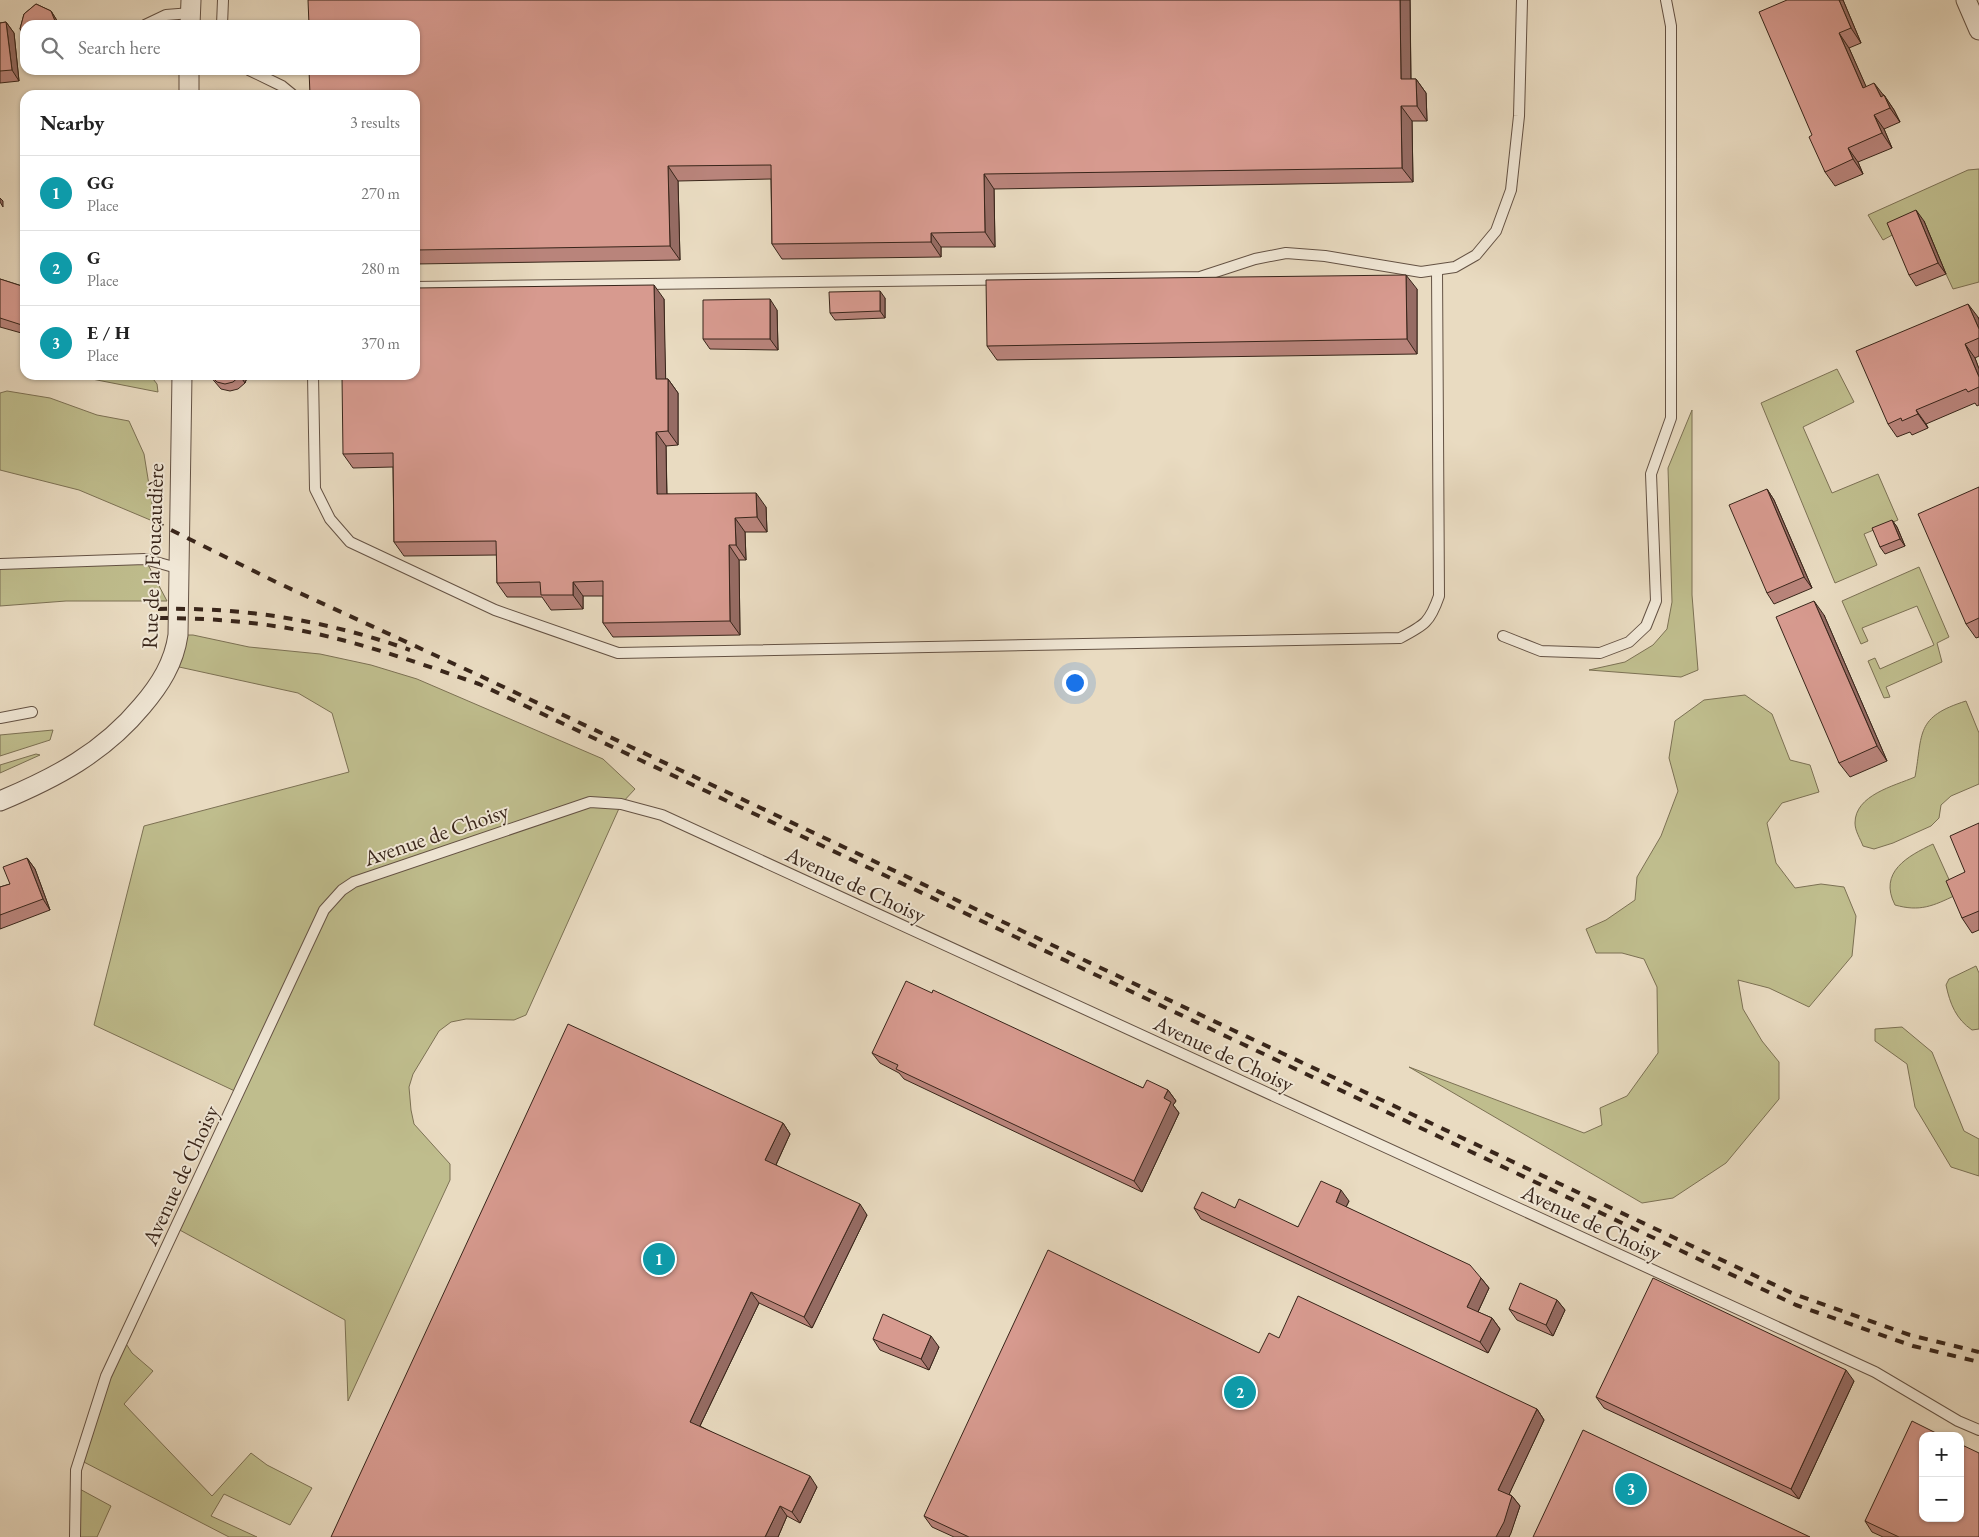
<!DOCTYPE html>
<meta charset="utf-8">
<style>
:root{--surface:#fff;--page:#f2f2f2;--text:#222;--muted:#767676;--line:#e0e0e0;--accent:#8f2418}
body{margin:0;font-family:"EB Garamond",serif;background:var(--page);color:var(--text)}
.controls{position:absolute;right:15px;bottom:15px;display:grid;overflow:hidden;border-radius:10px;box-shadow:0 1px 4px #0004}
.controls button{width:45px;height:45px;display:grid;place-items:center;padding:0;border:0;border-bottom:1px solid var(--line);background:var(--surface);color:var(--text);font:25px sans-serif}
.you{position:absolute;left:1074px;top:682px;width:18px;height:18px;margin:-12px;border:4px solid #fff;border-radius:50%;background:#1a73e8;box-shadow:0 0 0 8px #1a73e833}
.badge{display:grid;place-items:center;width:32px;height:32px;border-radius:50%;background:var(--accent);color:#fff;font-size:16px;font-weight:700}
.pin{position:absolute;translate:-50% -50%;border:2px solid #fff;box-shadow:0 1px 5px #0006}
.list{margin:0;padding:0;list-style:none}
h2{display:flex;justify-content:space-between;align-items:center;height:65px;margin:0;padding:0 20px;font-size:21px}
h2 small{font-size:16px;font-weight:400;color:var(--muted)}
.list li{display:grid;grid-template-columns:32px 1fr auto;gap:15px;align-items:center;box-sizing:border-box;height:75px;padding:0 20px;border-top:1px solid var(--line)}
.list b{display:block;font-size:19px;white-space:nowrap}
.list p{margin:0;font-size:16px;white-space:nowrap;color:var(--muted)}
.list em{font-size:16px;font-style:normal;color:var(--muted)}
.icon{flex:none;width:28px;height:28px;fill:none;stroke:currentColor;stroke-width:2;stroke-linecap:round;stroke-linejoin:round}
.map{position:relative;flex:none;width:1979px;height:1537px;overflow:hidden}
.search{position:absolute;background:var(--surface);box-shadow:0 1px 4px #0004;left:20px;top:20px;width:400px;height:55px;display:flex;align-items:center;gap:12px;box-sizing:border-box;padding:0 18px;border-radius:15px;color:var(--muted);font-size:19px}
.panel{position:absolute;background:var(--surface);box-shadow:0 1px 4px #0004;left:20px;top:90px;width:400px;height:290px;border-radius:15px}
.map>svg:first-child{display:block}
</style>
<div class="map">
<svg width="1979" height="1537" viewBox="0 0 1979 1537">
<rect width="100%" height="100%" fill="#e9dbc1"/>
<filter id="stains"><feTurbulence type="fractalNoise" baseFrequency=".004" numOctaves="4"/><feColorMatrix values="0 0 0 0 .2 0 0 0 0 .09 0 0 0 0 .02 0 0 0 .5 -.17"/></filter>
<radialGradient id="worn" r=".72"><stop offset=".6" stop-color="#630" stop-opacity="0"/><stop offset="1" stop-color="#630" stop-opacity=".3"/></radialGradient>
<!-- green -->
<g fill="#bfbd8d" stroke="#7c7154">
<polygon points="1979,169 1979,282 1953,289 1946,274 1894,234 1883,240 1868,215 1968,170"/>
<polygon points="1837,369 1854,402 1803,427 1832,493 1878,474 1898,520 1864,534 1877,565 1835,583 1761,403"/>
<polygon points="93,375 150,375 157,384 158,392 92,379"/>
<polygon points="7,391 50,398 97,415 129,421 144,454 155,522 79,490 0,470 0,393"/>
<polygon points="1692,410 1692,595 1698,670 1681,677 1589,670 1625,662 1653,645 1667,629 1672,602 1668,468"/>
<polygon points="145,559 167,601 66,601 0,606 0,564"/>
<polygon points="1919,567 1949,637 1937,643 1942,662 1886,687 1890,697 1884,698 1868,661 1875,658 1880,669 1934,645 1917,606 1862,628 1868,641 1861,644 1842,601"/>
<polygon points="178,635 193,635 249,647 320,654 371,665 417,679 603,759 635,789 621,804 526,1015 514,1020 466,1019 451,1022 439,1031 413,1074 409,1087 411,1110 414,1124 450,1164 450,1180 348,1401 345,1320 176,1228 239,1093 94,1025 144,826 349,772 332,713 298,693 170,665"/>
<polygon points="1745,695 1772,714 1790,760 1810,765 1819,792 1782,803 1767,823 1776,863 1795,888 1821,884 1844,887 1856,916 1852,956 1809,1007 1769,988 1738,980 1743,1009 1762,1041 1779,1062 1779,1099 1726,1163 1673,1198 1642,1203 1409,1067 1584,1133 1602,1125 1600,1108 1627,1096 1658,1053 1657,987 1644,959 1622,953 1596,953 1586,929 1606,920 1635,900 1637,877 1661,836 1678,791 1669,758 1675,721 1704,700"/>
<path d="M1966,701L1979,733V784L1951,796L1941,805L1939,818L1931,826L1893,843L1874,849L1863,846C1860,838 1855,831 1855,823C1855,795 1894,786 1915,777C1923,733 1915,717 1966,701Z"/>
<polygon points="53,730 50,740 0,756 0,735"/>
<polygon points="36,754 40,755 0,773 0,765"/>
<path d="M1933,844L1956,895C1933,906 1920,912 1895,905C1878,872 1908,856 1933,844Z"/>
<path d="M1976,966L1979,973V1029L1972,1030C1956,1019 1950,1004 1946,985L1949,979Z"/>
<polygon points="1902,1027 1932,1052 1964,1131 1979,1139 1979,1176 1951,1167 1915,1107 1907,1064 1875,1041 1875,1029"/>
<polygon points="123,1339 132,1353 153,1371 124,1404 212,1496 251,1453 267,1465 312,1488 290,1525 224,1494 211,1516 257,1537 229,1537 80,1460"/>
<polygon points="76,1487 111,1506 97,1537 75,1537"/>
</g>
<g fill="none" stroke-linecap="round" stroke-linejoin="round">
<!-- lane casing -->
<g stroke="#645244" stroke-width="12">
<g id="lane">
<polyline points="145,25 166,15 191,13"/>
<polyline points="222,25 223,0"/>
<polyline points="249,70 282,86 293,95"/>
<polyline points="415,287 1200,277 1255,259 1286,253 1325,256 1421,272 1455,267 1476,255 1496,231 1511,190 1519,116 1522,0"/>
<path d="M313,375L315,489L330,519L350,542L495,610L618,653L1400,638C1425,625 1430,622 1439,596L1437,270"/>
<polyline points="0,564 145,559 177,568"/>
<polyline points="1503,636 1541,651 1600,653 1629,642 1646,626 1656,601 1651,474 1671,418 1671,26 1666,0"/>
<polyline points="0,718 32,712"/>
<polyline points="75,1537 76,1470 106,1376 324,910 342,890 354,882 590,802 621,804 662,815 1875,1372 1958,1421 1979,1430"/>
</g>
</g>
<!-- street casing -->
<g stroke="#645244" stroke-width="21">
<g id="street">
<polyline points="1966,0 1979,30"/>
<polyline points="190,25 191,0"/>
<polyline points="189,95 189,70"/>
<path d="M0,801C55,778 103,753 142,706C160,685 174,663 178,635L182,375"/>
</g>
</g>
<!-- lane -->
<use href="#lane" stroke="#f1e8d7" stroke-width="10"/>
<!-- street -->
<use href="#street" stroke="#f1e8d7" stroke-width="19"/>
<!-- rail -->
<g stroke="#38251a" stroke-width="4" stroke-dasharray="9 9" stroke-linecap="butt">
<polyline points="155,522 278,583 476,674 1794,1294 1910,1335 1979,1352"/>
<path d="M158,609C246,607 328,621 410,650"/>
<path d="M159,618C216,618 274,623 330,637C380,649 430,667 479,684L1796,1305L1913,1346L1979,1362"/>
</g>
</g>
<!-- wall -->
<g fill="#b9847b" stroke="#38251a">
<polygon points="1410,0 1411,79 1416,79 1426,93 1427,121 1412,121 1413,182 994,189 995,247 941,247 941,257 782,259 772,244 771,179 678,181 680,260 415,264 415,95"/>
<polygon points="1787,0 1843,0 1861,43 1849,48 1866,87 1884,95 1894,110 1900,122 1884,129 1892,148 1858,162 1863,174 1835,186 1825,172"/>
<polygon points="36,4 51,11 56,19 59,25 25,25 25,37 20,29 24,14"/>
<polygon points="6,22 14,33 19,81 0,83 0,23"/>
<polygon points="1924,221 1946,274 1916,286 1909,275"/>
<polygon points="0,279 25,287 25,334 0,327"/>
<polygon points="1417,289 1417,354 997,360 987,346"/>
<polygon points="885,298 885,318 835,320 830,313"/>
<polygon points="664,299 665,379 668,379 678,393 678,445 666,446 667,494 766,507 767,532 745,532 746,560 739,560 740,635 613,637 603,623 603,596 583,596 583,609 551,610 542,597 507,597 497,583 497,555 404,556 394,542 393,467 353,468 343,454 391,377"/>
<polygon points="777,310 778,350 710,349 703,339"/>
<polygon points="1978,317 1979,320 1979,356 1975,358 1979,369 1979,405 1977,406 1975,403 1926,424 1928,428 1912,435 1910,432 1897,437 1888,424"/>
<polygon points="209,375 248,375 245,383 238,389 230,391 221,389"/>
<polygon points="1979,487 1979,637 1976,638 1966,624"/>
<polygon points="1767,489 1774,500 1812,588 1774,604 1767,593"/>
<polygon points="1892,520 1897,527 1905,546 1885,554 1880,547"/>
<polygon points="1824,615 1887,761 1850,777 1839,763"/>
<polygon points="1979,823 1979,930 1972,933 1962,918 1965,872"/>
<polygon points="27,858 35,869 50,910 0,929 0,887 10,884"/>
<polygon points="932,993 1143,1088 1168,1090 1176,1101 1173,1105 1179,1113 1142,1192 904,1079 899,1073 880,1063 872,1053"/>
<polygon points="783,1123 790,1134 776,1165 867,1215 812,1328 759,1303 700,1426 817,1487 800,1523 787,1516 778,1537 331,1537"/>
<polygon points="1349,1201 1346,1207 1481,1278 1489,1288 1478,1312 1492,1318 1500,1329 1488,1353 1201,1219 1194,1208 1235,1208 1298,1227"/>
<polygon points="1557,1300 1565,1310 1553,1336 1517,1320 1509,1309"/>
<polygon points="1279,1338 1537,1409 1544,1420 1509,1494 1512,1496 1520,1506 1509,1537 954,1537 932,1527 924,1516 1259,1353"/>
<polygon points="873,1339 939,1347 929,1370 880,1350"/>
<polygon points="1854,1381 1799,1499 1604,1408 1596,1397"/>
<polygon points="1865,1521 1979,1537 1883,1537 1872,1532"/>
</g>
<!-- shaded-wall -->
<g fill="#966c64" stroke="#38251a">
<polygon points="1400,0 1410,0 1411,94 1401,79"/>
<polygon points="1839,0 1843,0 1861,43 1851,28"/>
<polygon points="51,11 56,19 59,25 54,25"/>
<polygon points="6,22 14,33 19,81 12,70"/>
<polygon points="1839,33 1849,48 1873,102 1863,88"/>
<polygon points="1416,79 1426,93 1427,121 1417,106"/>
<polygon points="1874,83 1885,97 1881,97"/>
<polygon points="1884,95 1894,110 1900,122 1890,108"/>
<polygon points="1401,106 1412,121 1413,182 1402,168"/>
<polygon points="1874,115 1884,129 1892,148 1882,133"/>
<polygon points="1848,148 1858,162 1863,174 1853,159"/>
<polygon points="668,166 678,181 680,260 670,246"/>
<polygon points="984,174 994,189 995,247 985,232"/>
<polygon points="0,198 3,201 3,207 0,202"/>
<polygon points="1916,210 1924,221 1946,274 1938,263"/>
<polygon points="931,233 941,247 941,257 931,242"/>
<polygon points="1406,275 1417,289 1417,354 1407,339"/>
<polygon points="654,285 664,299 666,394 656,379"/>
<polygon points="880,291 885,298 885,318 880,311"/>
<polygon points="770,299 777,310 778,350 770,339"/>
<polygon points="1968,304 1978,317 1979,320 1979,329"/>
<polygon points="1965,344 1975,358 1979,369 1979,377"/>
<polygon points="241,375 248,375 245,383 240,376"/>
<polygon points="668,379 678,393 678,445 668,431"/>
<polygon points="1916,410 1926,424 1928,428 1918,414"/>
<polygon points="656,432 666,446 667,508 657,494"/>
<polygon points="1767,489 1774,500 1812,588 1804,577"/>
<polygon points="756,493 766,507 767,532 757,517"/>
<polygon points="735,518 745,532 746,560 736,545"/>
<polygon points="1892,520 1897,527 1905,546 1900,539"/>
<polygon points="729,545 739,560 740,635 730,621"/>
<polygon points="573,582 583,596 583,609 573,595"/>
<polygon points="1814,601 1824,615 1887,761 1877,746"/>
<polygon points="27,858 35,869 50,910 43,899"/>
<polygon points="1168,1090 1176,1101 1173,1105 1179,1113 1142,1192 1134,1181 1164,1098"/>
<polygon points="783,1123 790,1134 773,1171 765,1160"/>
<polygon points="1341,1190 1349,1201 1343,1213 1336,1202"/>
<polygon points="860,1204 867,1215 812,1328 804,1317"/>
<polygon points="1481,1278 1489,1288 1475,1318 1467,1307"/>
<polygon points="751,1292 759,1303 697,1432 690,1422"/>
<polygon points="1557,1300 1565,1310 1553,1336 1546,1325"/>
<polygon points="1492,1318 1500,1329 1488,1353 1480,1342"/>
<polygon points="931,1336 939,1347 929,1370 921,1359"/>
<polygon points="1846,1370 1854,1381 1799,1499 1791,1489"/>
<polygon points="1537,1409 1544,1420 1506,1501 1498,1490"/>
<polygon points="810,1476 817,1487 800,1523 792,1512"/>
<polygon points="1512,1496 1520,1506 1511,1533 1509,1537 1496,1537"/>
<polygon points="780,1506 787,1516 778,1537 765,1537"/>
</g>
<!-- building -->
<g fill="#d79a8f" stroke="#38251a">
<polygon points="308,0 1400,0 1401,79 1416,79 1417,106 1401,106 1402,168 984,174 985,232 931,233 931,242 772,244 771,165 668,166 670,246 415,250 415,95 310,95 309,70 415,70 415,25 309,25"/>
<polygon points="1787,0 1839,0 1851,28 1839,33 1863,88 1874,83 1881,97 1884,95 1890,108 1874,115 1882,133 1848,148 1853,159 1825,172 1809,137 1812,135 1759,12"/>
<polygon points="36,4 51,11 55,21 54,25 25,25 25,33 20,29 24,14"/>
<polygon points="6,22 12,70 0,71 0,23"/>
<polygon points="103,91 128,92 128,95 103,95"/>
<polygon points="1916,210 1938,263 1909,275 1887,223"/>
<polygon points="1406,275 1407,339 987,346 986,280"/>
<polygon points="0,279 25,287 25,326 0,318"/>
<polygon points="654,285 656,379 668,379 668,431 656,432 657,494 756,493 757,517 735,518 736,545 729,545 730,621 603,623 603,581 573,582 573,595 541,595 540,582 497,583 496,541 394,542 393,453 343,454 342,377 391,377 391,375 415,375 415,288"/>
<polygon points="880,291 880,311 830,313 829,292"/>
<polygon points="770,299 770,339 703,339 703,300"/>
<polygon points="1968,304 1979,329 1979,338 1965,344 1979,377 1979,387 1968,392 1966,389 1916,410 1918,414 1902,421 1901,418 1888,424 1856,351"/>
<polygon points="210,375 241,375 233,382 225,384 217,382"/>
<polygon points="1979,487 1979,618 1966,624 1918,514"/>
<polygon points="1767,489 1804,577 1767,593 1729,505"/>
<polygon points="1892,520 1900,539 1880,547 1872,528"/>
<polygon points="1814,601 1877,746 1839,763 1776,617"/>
<polygon points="1979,823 1979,911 1962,918 1946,881 1965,872 1950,836"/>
<polygon points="27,858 43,899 0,915 0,887 10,884 3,867"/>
<polygon points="906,981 932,993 933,990 1143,1088 1147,1080 1168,1090 1164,1098 1171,1102 1134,1181 896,1069 898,1065 872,1053"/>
<polygon points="568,1024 783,1123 765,1160 860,1204 804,1317 751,1292 690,1422 810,1476 792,1512 780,1506 765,1537 331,1537"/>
<polygon points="1321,1181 1341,1190 1336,1202 1470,1265 1481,1278 1467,1307 1492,1318 1480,1342 1194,1208 1202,1192 1235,1208 1239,1199 1298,1227"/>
<polygon points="1048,1250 1259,1353 1269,1333 1279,1338 1298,1296 1537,1409 1498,1490 1512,1496 1504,1522 1496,1537 969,1537 924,1516"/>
<polygon points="1653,1278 1846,1370 1791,1489 1596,1397"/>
<polygon points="1520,1283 1557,1300 1546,1325 1509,1309"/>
<polygon points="883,1314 931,1336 921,1359 873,1339"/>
<polygon points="1912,1421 1942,1436 1923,1436 1923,1518 1960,1518 1960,1444 1979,1453 1979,1537 1899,1537 1865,1521"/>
<polygon points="1583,1430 1810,1537 1533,1537"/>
</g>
<g text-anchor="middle" stroke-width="4" stroke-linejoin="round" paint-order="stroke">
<!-- street labels -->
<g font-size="22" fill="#38251a" stroke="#f1e8d7">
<text transform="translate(152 556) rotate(-88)" y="8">Rue de la Foucaudière</text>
<text transform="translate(436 834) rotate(-19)" y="8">Avenue de Choisy</text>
<text transform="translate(856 884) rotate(25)" y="8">Avenue de Choisy</text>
<text transform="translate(1224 1053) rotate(25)" y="8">Avenue de Choisy</text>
<text transform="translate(180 1175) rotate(-65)" y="8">Avenue de Choisy</text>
<text transform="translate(1592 1222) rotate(25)" y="8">Avenue de Choisy</text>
</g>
</g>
<rect width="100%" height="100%" filter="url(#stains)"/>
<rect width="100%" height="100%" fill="url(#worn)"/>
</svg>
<div class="controls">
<button>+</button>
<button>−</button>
</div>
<div class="you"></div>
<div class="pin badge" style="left:659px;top:1259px;background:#0f9aa8">1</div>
<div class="pin badge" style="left:1240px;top:1392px;background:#0f9aa8">2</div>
<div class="pin badge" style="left:1631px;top:1489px;background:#0f9aa8">3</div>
<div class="search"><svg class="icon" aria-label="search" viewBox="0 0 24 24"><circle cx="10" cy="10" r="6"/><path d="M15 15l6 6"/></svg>Search here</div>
<section class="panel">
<h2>Nearby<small>3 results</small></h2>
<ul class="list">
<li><span class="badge" style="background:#0f9aa8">1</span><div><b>GG</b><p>Place</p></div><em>270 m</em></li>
<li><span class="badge" style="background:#0f9aa8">2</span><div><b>G</b><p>Place</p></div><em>280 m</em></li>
<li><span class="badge" style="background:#0f9aa8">3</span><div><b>E / H</b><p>Place</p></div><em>370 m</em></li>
</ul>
</section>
</div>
